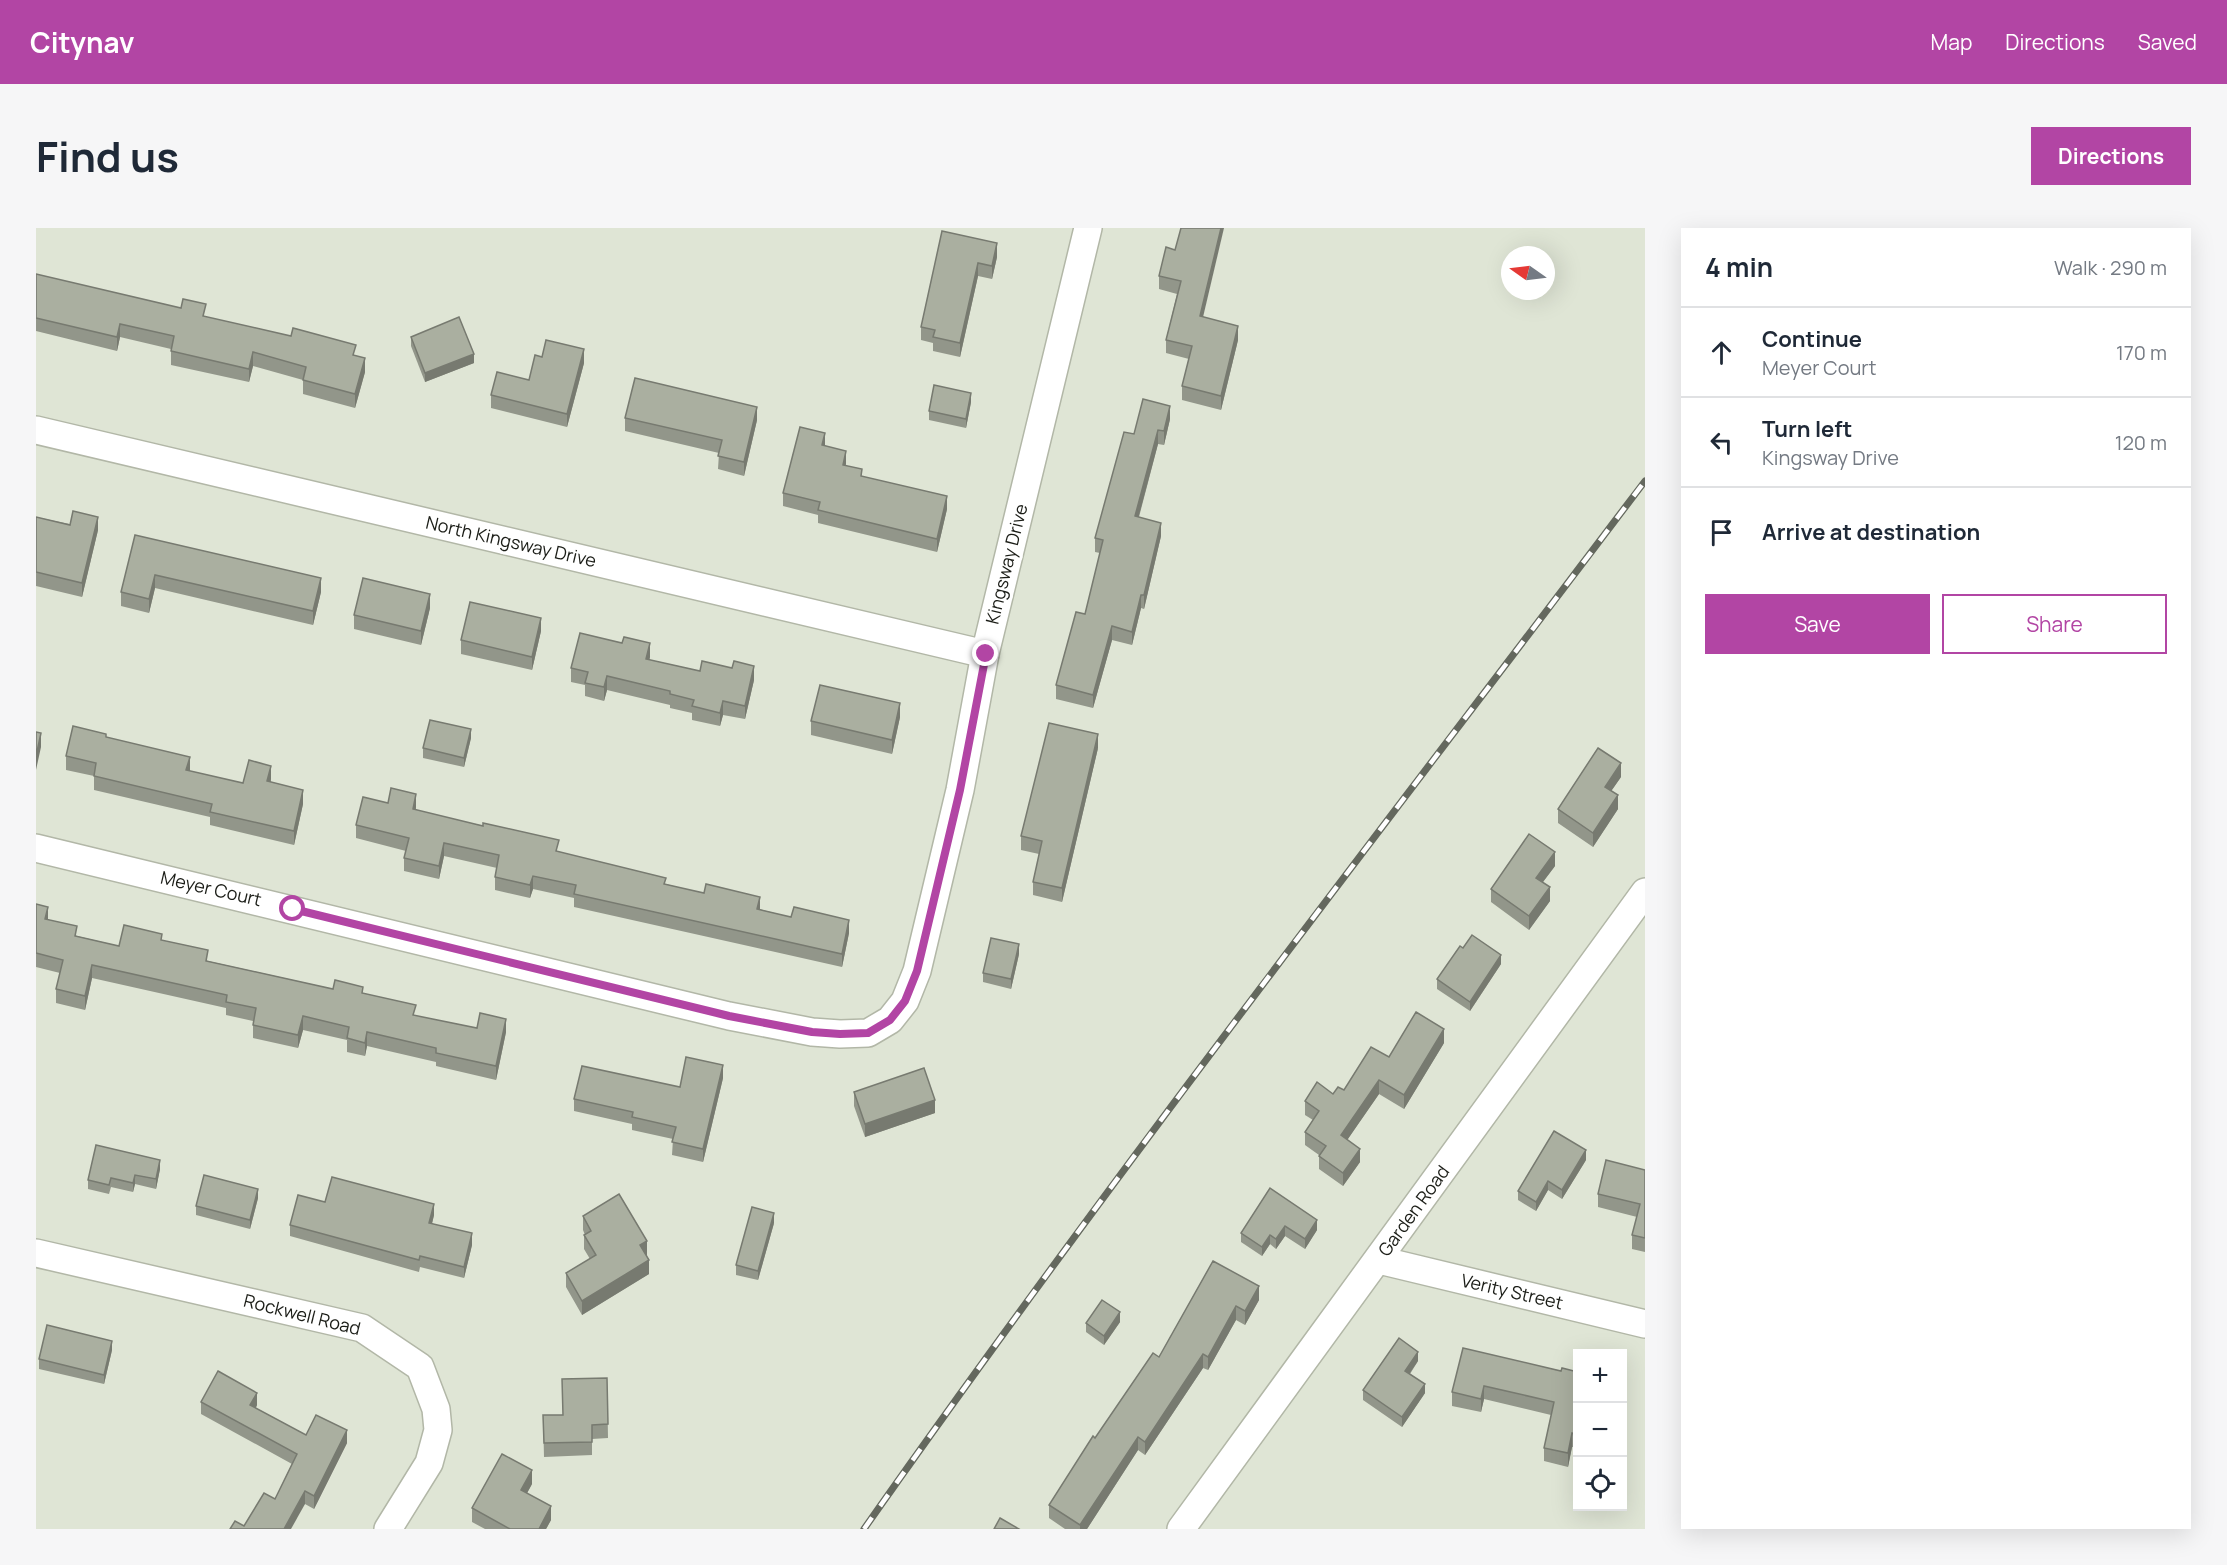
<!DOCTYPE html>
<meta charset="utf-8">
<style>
:root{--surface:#fff;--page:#f6f6f7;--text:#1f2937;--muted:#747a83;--line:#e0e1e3;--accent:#b245a4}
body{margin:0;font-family:Manrope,sans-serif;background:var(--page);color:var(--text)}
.controls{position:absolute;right:18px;bottom:18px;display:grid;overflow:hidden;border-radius:0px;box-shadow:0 6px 24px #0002}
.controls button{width:54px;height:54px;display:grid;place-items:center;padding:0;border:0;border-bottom:2px solid var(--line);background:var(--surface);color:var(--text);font:30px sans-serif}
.compass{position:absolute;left:1465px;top:18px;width:54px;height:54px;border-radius:50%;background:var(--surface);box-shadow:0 6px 24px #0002;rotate:284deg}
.stop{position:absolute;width:18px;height:18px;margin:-14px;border:4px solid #b245a4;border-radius:50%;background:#fff}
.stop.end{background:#b245a4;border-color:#fff;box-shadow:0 2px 6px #0008}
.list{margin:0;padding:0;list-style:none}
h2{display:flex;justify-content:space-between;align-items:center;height:78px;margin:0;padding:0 24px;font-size:26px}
h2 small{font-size:20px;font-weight:400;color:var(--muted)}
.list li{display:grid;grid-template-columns:39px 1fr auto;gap:18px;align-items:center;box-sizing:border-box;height:90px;padding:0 24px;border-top:2px solid var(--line)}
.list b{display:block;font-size:22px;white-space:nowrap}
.list p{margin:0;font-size:20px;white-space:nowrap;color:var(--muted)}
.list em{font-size:20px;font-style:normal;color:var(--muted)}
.actions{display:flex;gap:12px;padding:18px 24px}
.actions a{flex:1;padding:14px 0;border:2px solid var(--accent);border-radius:0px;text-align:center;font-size:21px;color:var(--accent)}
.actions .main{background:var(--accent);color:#fff}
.icon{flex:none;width:33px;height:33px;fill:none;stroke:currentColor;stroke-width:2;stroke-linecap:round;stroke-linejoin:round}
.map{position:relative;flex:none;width:1609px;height:1301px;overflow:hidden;border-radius:0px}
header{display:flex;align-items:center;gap:36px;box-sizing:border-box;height:84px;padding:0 30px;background:var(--accent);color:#fff}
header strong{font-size:28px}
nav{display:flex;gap:33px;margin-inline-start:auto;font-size:21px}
.intro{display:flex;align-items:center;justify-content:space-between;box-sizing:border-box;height:144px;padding:0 36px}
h1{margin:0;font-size:42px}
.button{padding:15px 27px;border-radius:0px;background:var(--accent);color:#fff;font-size:21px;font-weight:700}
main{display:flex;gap:36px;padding:0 36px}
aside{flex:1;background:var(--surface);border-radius:0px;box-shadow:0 6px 24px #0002}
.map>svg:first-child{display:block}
</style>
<header>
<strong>Citynav</strong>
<nav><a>Map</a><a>Directions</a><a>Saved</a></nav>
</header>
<div class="intro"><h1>Find us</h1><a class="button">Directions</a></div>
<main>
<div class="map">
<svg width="1609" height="1301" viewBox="0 0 1609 1301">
<rect width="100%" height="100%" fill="#dfe5d5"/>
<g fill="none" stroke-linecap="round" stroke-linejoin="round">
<!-- minor casing -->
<g stroke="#b2b7a7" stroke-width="30">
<g id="minor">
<polyline points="0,202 949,426"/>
<polyline points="0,620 693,788 776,804 804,806 832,805 854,792 869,773 881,743 924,562 949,426 1052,0"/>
<polyline points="0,1025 326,1100 384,1139 400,1181 402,1202 393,1235 352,1301"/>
<polyline points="1343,1032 1609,1096"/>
<polyline points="1145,1301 1609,664"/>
</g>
</g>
<!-- minor -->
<use href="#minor" stroke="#fff" stroke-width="27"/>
<!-- rail casing -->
<g stroke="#64685e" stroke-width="7">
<path id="rail" d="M828,1301C1078,945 1346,601 1609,253"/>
</g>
<!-- rail -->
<use href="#rail" stroke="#fff" stroke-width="4.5" stroke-dasharray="14" stroke-linecap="butt"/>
</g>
<!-- wall -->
<g fill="#92968a">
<polygon points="906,3 961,29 956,51 942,48 924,129 897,123 897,115 885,112 885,99"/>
<polygon points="1139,22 1167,89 1202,112 1185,182 1146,172 1146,158 1153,131 1130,125 1130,112 1141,66 1123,61 1123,48"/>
<polygon points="0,46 320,128 329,144 319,180 267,166 267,152 217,138 213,154 135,137 135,121 84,109 81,123 0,103"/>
<polygon points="375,109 438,135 389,154 375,118"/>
<polygon points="506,129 548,135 531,199 455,180 455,167 493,152"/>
<polygon points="935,174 930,200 893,192 893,183"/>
<polygon points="589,190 721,192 708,248 682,241 683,225 589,203"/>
<polygon points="1134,191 1128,217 1122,216 1103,289 1125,308 1108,381 1105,380 1096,417 1076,412 1057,480 1020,471 1020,457 1049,386 1064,325 1059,324 1059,310 1098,206"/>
<polygon points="789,218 810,237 826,248 911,281 901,324 782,295 782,287 747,278 747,265"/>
<polygon points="0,289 62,302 46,369 0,358"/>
<polygon points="99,307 285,364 277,397 119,360 113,385 85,378 85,364"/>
<polygon points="394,380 385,417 318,401 318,387"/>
<polygon points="505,403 496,442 425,426 425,412"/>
<polygon points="614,429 613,432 664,443 718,452 709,491 687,487 684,498 656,492 656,485 634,480 634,477 571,462 568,473 549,468 549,457 535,454 535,440"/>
<polygon points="864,489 856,526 775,507 775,493"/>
<polygon points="70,509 154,543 207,555 235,551 235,554 267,576 258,617 174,597 174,589 58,562 58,548 30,542 30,528"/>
<polygon points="435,510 428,539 387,530 387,520"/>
<polygon points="1062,520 1026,674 997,667 997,654 1003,626 985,622 985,608"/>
<polygon points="1585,549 1575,563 1582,581 1557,619 1522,595 1522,581"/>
<polygon points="352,575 380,579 380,582 630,656 813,705 806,739 538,679 538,670 497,661 494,670 459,662 459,649 461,640 408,628 403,651 368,643 368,630 370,623 320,610 320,597"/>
<polygon points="1519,638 1507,654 1514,673 1493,702 1455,674 1455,661"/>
<polygon points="0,676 12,692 41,708 83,718 126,712 172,733 297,761 327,765 380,788 441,800 470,804 460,852 400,838 400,834 331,818 329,828 311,824 311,812 267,802 262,820 217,810 217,793 190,787 190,780 56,750 49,782 20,775 20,761 24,745 0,739"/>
<polygon points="1427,720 1465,736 1434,783 1401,761 1401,751"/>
<polygon points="983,726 975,761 947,754 947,745"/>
<polygon points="1408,815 1368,881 1343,866 1311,912 1324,934 1307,958 1283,941 1283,927 1269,917 1269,904 1277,892 1269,887 1269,873 1308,862 1353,829"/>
<polygon points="687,850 667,934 636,927 637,911 596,902 596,896 538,883 538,871 644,859"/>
<polygon points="818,864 899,885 829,909 818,878"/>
<polygon points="1550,932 1526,971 1512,962 1500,983 1482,972 1482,963"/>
<polygon points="124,941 120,961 99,956 97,964 75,959 73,966 52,961 52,952"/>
<polygon points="1609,942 1609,1024 1596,1021 1596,1007 1601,989 1562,979 1562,966"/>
<polygon points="1234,960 1281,1002 1269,1021 1249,1008 1240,1021 1234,1016 1226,1028 1205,1014 1205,1005"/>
<polygon points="222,970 214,1001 160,987 160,978"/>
<polygon points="289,974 398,987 396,996 436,1017 428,1050 384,1039 383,1044 254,1008 254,997"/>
<polygon points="547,988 611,1027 610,1027 613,1046 546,1087 530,1059 530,1045 554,1031 548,1021 548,1007 549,1007 547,1002"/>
<polygon points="738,995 722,1052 700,1047 700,1037"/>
<polygon points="1177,1033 1223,1072 1209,1097 1200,1092 1172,1142 1167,1140 1109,1227 1102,1222 1051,1301 1029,1301 1013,1290 1013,1277 1059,1210 1123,1129"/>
<polygon points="1084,1094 1068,1117 1050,1104 1050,1095"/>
<polygon points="76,1122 68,1156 3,1141 3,1131"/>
<polygon points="1382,1133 1374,1146 1389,1165 1366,1199 1327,1172 1327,1162"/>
<polygon points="1525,1143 1542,1144 1542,1220 1536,1219 1532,1239 1508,1233 1508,1220 1515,1187 1448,1171 1445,1184 1416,1178 1416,1164"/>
<polygon points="571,1150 572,1210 556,1211 556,1227 508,1229 507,1187 527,1187 526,1151"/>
<polygon points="165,1174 221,1177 220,1180 270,1207 311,1215 278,1281 269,1276 208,1298 239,1271 256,1236 165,1186"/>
<polygon points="496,1256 491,1265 515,1292 510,1301 449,1301 436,1294 436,1280"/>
</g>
<!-- shaded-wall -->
<g fill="#777a70">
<polygon points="1185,0 1188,0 1164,102 1164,88"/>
<polygon points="961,15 961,29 956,51 956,38"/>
<polygon points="942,35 942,48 924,129 924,115"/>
<polygon points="84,96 84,109 81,123 81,109"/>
<polygon points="1202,98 1202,112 1185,182 1185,168"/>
<polygon points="548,121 548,135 531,199 531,186"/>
<polygon points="217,124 217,138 213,154 213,141"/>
<polygon points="438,126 438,135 389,154 389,145"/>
<polygon points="329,130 329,144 319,180 319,166"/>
<polygon points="935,165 935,174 930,200 930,191"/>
<polygon points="1134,178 1134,191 1128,217 1128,203"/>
<polygon points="721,179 721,192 708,248 708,234"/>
<polygon points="1122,202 1122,216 1099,302 1099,288"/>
<polygon points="789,205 789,219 786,217"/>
<polygon points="810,223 810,236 807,250 807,237"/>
<polygon points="911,268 911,281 901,324 901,311"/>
<polygon points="62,289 62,302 46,369 46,355"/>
<polygon points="1125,295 1125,308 1108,381 1108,367"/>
<polygon points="119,347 119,360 113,385 113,371"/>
<polygon points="285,350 285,364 277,397 277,383"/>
<polygon points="394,366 394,380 385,417 385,403"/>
<polygon points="1105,367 1105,380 1096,417 1096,404"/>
<polygon points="505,390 505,403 496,442 496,429"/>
<polygon points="1076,398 1076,412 1057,480 1057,467"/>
<polygon points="614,415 614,429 610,445 610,431"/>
<polygon points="718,438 718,452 709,491 709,478"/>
<polygon points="571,448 571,462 568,473 568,459"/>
<polygon points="687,473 687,487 684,498 684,485"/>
<polygon points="864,475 864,489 856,526 856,512"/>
<polygon points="435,501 435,510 428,539 428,530"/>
<polygon points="5,505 5,519 0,542 0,528"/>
<polygon points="1062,506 1062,520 1026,674 1026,660"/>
<polygon points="154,529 154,543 150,542"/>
<polygon points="1585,535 1585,549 1569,572 1569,559"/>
<polygon points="235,538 235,551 231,567 231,553"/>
<polygon points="267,562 267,576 258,617 258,603"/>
<polygon points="380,566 380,579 377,594 377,581"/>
<polygon points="1582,567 1582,581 1557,619 1557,605"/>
<polygon points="408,615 408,628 403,651 403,638"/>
<polygon points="1519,624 1519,638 1500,663 1500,650"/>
<polygon points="497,648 497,661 494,670 494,657"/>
<polygon points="1514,659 1514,673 1493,702 1493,688"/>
<polygon points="724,669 724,682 721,681"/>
<polygon points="12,679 12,692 9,691"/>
<polygon points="813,692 813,705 806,739 806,726"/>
<polygon points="983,716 983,726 975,761 975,751"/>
<polygon points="1465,727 1465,736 1434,783 1434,774"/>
<polygon points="56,737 56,750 49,782 49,768"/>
<polygon points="267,788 267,802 262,820 262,807"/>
<polygon points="470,791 470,804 460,852 460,838"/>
<polygon points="1408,801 1408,815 1368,881 1368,867"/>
<polygon points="331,804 331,818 329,828 329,815"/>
<polygon points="687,837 687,850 667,934 667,921"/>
<polygon points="1343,852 1343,866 1305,921 1305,907"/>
<polygon points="899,872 899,885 829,909 829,896"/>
<polygon points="1324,921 1324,934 1307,958 1307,945"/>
<polygon points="1550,922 1550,932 1526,971 1526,962"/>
<polygon points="124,932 124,941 120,961 120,951"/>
<polygon points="99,947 99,956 97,964 97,955"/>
<polygon points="1512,953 1512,962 1500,983 1500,974"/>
<polygon points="222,961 222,970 214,1001 214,992"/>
<polygon points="398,976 398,987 393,1007 393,995"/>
<polygon points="738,985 738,995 722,1052 722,1043"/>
<polygon points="1281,992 1281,1002 1269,1021 1269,1011"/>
<polygon points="1249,998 1249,1008 1240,1021 1240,1011"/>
<polygon points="436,1005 436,1017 428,1050 428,1039"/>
<polygon points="1234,1007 1234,1016 1226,1028 1226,1019"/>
<polygon points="611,1013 611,1027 604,1031 604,1017"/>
<polygon points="613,1032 613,1046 546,1087 546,1073"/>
<polygon points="1223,1058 1223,1072 1209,1097 1209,1083"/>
<polygon points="1200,1078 1200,1092 1172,1142 1172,1129"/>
<polygon points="1084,1084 1084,1094 1068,1117 1068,1108"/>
<polygon points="76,1113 76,1122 68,1156 68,1147"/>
<polygon points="1382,1124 1382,1133 1369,1152 1369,1143"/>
<polygon points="1167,1126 1167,1140 1109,1227 1109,1214"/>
<polygon points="1389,1156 1389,1165 1366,1199 1366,1189"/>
<polygon points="1448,1158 1448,1171 1445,1184 1445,1171"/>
<polygon points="221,1165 221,1177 214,1189 214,1177"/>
<polygon points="1590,1179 1590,1192 1587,1206 1587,1193"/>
<polygon points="311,1202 311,1215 278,1281 278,1268"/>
<polygon points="1536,1205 1536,1219 1532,1239 1532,1225"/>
<polygon points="1102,1209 1102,1222 1051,1301 1044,1301 1044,1297"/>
<polygon points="496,1242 496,1256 485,1276 485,1262"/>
<polygon points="269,1263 269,1276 255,1301 248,1301"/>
<polygon points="515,1278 515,1292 510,1301 503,1301"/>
</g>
<!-- building -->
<g fill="#aaafa0" stroke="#777a70" stroke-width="1.5">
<polygon points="1145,0 1185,0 1164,88 1202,98 1185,168 1146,158 1156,118 1130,112 1145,53 1123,48 1130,19 1139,22"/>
<polygon points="906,3 961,15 956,38 942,35 924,115 897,109 899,102 885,99"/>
<polygon points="0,46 145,80 147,71 170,76 167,88 255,108 257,100 320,117 317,127 329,130 319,166 267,152 270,139 217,124 213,141 135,123 138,108 84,96 81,109 0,90"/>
<polygon points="423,89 438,126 389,145 375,109"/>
<polygon points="510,112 548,121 531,186 455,167 461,144 493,152 499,127 506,129"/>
<polygon points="599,150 721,179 708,234 682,228 686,212 589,190"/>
<polygon points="898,157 935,165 930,191 893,183"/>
<polygon points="1107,171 1134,178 1128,203 1122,202 1099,288 1125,295 1108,367 1105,367 1096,404 1076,398 1057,467 1020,457 1040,384 1049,386 1067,312 1059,310 1088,204 1098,206"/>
<polygon points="764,199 789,205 786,217 810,223 807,237 826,241 825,248 911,268 901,311 782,282 784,274 747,265"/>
<polygon points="37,283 62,289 46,355 0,344 0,289 34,297"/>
<polygon points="99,307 285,350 277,383 119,347 113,371 85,364"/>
<polygon points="327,350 394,366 385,403 318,387"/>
<polygon points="434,374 505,390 496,429 425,412"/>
<polygon points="544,405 586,415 588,409 614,415 610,431 664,443 666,433 696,440 698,433 718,438 709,478 687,473 684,485 656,478 658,472 634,466 634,463 571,448 568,459 549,455 552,444 535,440"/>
<polygon points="784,457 864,475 856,512 775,493"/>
<polygon points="394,492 435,501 428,530 387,520"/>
<polygon points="1013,495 1062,506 1026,660 997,654 1006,613 985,608"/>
<polygon points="37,498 70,506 70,509 154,529 150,542 207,555 213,532 235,538 231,553 267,562 258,603 174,584 176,576 58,548 60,535 30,528"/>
<polygon points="0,504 5,505 0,528"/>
<polygon points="1562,520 1585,535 1569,559 1582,567 1557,605 1522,581"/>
<polygon points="355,560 380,566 377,581 447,598 447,595 523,612 520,623 630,650 628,656 668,665 670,656 724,669 721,681 755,689 758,679 813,692 806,726 538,666 540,657 497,648 494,657 459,649 463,627 408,615 403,638 368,630 373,610 320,597 327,569 352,575"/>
<polygon points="1493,606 1519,624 1500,650 1514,659 1493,688 1455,661"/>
<polygon points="0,676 12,679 9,691 41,698 39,708 83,718 88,697 126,706 125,712 172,722 170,733 297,761 299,752 327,759 326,765 380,777 377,787 441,800 444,785 470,791 460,838 400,825 400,820 331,804 329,815 311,810 313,799 267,788 262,807 217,797 220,780 190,774 191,767 56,737 49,768 20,761 27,732 0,725"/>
<polygon points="1436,707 1465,727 1434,774 1401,751 1424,718 1427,720"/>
<polygon points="955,710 983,716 975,751 947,745"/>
<polygon points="1380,784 1408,801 1368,867 1343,852 1305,907 1324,921 1307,945 1283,928 1290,918 1269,904 1283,883 1269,873 1281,854 1297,866 1302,859 1308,862 1335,819 1353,829"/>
<polygon points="650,829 687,837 667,921 636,914 640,899 596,889 597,884 538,871 546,838 644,859"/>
<polygon points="888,840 899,872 829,896 818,864"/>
<polygon points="1518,903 1550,922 1526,962 1512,953 1500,974 1482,963"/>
<polygon points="60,917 124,932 120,951 99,947 97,955 75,950 73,957 52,952"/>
<polygon points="1570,932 1609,942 1609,1010 1596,1007 1604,976 1562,966"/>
<polygon points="168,947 222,961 214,992 160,978"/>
<polygon points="296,949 398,976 393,995 436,1005 428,1039 384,1028 383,1032 254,997 262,967 289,974"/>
<polygon points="1234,960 1281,992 1269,1011 1249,998 1240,1011 1234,1007 1226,1019 1205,1005"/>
<polygon points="583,966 611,1013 604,1017 613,1032 546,1073 530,1045 560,1027 548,1007 555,1003 547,988"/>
<polygon points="716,979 738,985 722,1043 700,1037"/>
<polygon points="1177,1033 1223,1058 1209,1083 1200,1078 1172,1129 1167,1126 1109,1214 1102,1209 1044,1297 1013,1277 1057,1208 1059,1210 1117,1125 1123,1129"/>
<polygon points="1066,1072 1084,1084 1068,1108 1050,1095"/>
<polygon points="11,1097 76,1113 68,1147 3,1131"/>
<polygon points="1363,1110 1382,1124 1369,1143 1389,1156 1366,1189 1327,1162"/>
<polygon points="1427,1120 1525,1143 1526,1140 1542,1144 1542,1207 1536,1205 1532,1225 1508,1220 1518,1174 1448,1158 1445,1171 1416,1164"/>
<polygon points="182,1143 221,1165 214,1177 270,1207 280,1187 311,1202 278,1268 269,1263 248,1301 194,1301 199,1293 208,1298 228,1265 239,1271 261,1226 165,1174"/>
<polygon points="571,1150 572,1196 556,1197 556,1214 508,1215 507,1187 527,1187 526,1151"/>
<polygon points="1587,1178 1590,1179 1587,1193"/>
<polygon points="466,1226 496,1242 485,1262 515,1278 503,1301 474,1301 436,1280"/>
<polygon points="964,1290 983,1301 958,1301"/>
</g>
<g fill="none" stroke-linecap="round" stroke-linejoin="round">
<!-- route -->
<polyline stroke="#b245a4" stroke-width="8" points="257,681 693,788 776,804 804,806 832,805 854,792 869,773 881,743 924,562 950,426"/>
</g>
<g text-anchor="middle" stroke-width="6" stroke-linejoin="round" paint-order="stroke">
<!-- street labels -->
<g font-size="18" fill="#1b1d17" stroke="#fff">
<text transform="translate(475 314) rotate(13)" y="6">North Kingsway Drive</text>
<text transform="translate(971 336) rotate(-76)" y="6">Kingsway Drive</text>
<text transform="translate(175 661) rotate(13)" y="6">Meyer Court</text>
<text transform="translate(1378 983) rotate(-54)" y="6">Garden Road</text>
<text transform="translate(1476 1064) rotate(13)" y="6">Verity Street</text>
<text transform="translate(266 1087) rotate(14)" y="6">Rockwell Road</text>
</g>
</g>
</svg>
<div class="controls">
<button>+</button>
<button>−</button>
<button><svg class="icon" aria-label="locate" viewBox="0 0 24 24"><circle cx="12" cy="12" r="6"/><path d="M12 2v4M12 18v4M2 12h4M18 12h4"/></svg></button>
</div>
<svg class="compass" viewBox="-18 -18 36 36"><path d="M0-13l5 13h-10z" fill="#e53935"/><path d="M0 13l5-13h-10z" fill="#747a83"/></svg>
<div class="stop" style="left:257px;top:681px"></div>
<div class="stop end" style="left:950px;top:426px"></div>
</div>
<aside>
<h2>4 min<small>Walk · 290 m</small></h2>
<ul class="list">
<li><svg class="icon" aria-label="ahead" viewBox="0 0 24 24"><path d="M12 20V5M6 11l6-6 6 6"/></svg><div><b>Continue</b><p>Meyer Court</p></div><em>170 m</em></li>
<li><svg class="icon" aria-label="left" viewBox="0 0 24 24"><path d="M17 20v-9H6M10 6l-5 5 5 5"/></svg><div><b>Turn left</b><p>Kingsway Drive</p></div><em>120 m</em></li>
<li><svg class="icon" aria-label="arrive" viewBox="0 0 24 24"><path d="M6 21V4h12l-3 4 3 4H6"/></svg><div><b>Arrive at destination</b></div></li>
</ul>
<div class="actions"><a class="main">Save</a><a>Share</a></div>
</aside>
</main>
